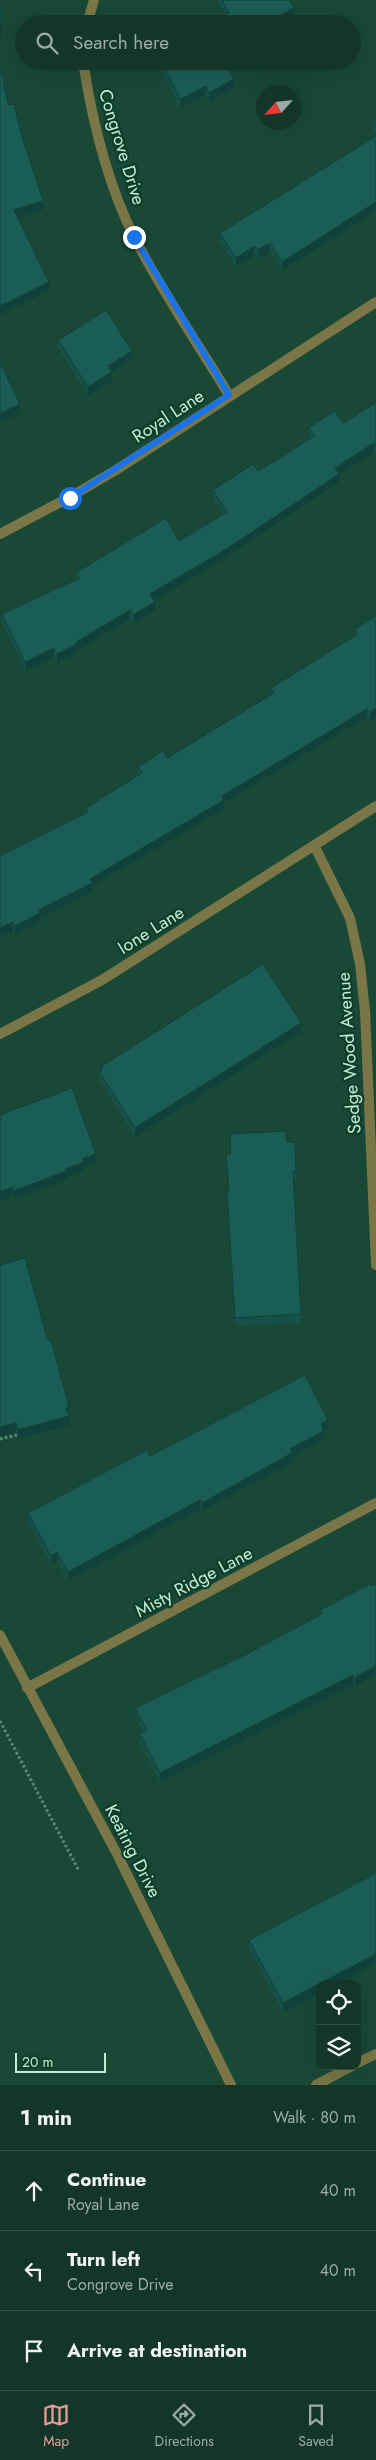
<!DOCTYPE html>
<meta charset="utf-8">
<style>
:root{--surface:#133628;--page:#204134;--text:#f1f3f6;--muted:#9daba8;--line:#325045;--accent:#e69b98}
body{margin:0;font-family:Jost,sans-serif;background:var(--page);color:var(--text)}
.controls{position:absolute;right:15px;bottom:15px;display:grid;overflow:hidden;border-radius:10px;box-shadow:0 5px 20px #0002}
.controls button{width:45px;height:45px;display:grid;place-items:center;padding:0;border:0;border-bottom:1px solid var(--line);background:var(--surface);color:var(--text);font:25px sans-serif}
.compass{position:absolute;left:256px;top:85px;width:45px;height:45px;border-radius:50%;background:var(--surface);box-shadow:0 5px 20px #0002;rotate:243deg}
.scale{position:absolute;left:15px;bottom:12px;width:91px;box-sizing:border-box;padding-left:5px;border:2px solid #c3ecd8;border-top:0;font-size:14px;line-height:18px;white-space:nowrap;color:#c3ecd8;-webkit-text-stroke:4px #0c3e2b;paint-order:stroke}
.stop{position:absolute;width:15px;height:15px;margin:-11px;border:4px solid #1a73e8;border-radius:50%;background:#fff}
.stop.end{background:#1a73e8;border-color:#fff;box-shadow:0 1px 5px #0008}
.list{margin:0;padding:0;list-style:none}
h2{display:flex;justify-content:space-between;align-items:center;height:65px;margin:0;padding:0 20px;font-size:21px}
h2 small{font-size:16px;font-weight:400;color:var(--muted)}
.list li{display:grid;grid-template-columns:32px 1fr auto;gap:15px;align-items:center;box-sizing:border-box;height:80px;padding:0 20px;border-top:1px solid var(--line)}
.list b{display:block;font-size:19px;white-space:nowrap}
.list p{margin:0;font-size:16px;white-space:nowrap;color:var(--muted)}
.list em{font-size:16px;font-style:normal;color:var(--muted)}
.icon{flex:none;width:28px;height:28px;fill:none;stroke:currentColor;stroke-width:2;stroke-linecap:round;stroke-linejoin:round}
.map{position:relative;flex:none;width:376px;height:2085px;overflow:hidden}
.search{position:absolute;background:var(--surface);box-shadow:0 5px 20px #0002;left:15px;right:15px;top:15px;height:55px;display:flex;align-items:center;gap:12px;box-sizing:border-box;padding:0 18px;border-radius:28px;color:var(--muted);font-size:19px}
.sheet{height:305px;background:var(--surface)}
nav{display:flex;justify-content:space-around;align-items:center;box-sizing:border-box;height:70px;border-top:1px solid var(--line);background:var(--surface);font-size:14px;color:var(--muted)}
nav a{display:grid;justify-items:center;gap:2px}
nav .on{color:var(--accent)}
.map>svg:first-child{display:block}
</style>
<div class="map">
<svg width="376" height="2085" viewBox="0 0 376 2085">
<rect width="100%" height="100%" fill="#194836"/>
<g fill="none" stroke-linecap="round" stroke-linejoin="round">
<!-- path -->
<g stroke="#5d8a77" stroke-width="3" stroke-dasharray="2.5 2.5" stroke-linecap="butt">
<polyline points="0,1439 17,1435"/>
<polyline points="0,1721 79,1871"/>
</g>
<!-- minor -->
<g stroke="#7a7648" stroke-width="10">
<polyline points="87,24 94,0"/>
<path d="M83,61C92,121 108,185 135,239C163,293 198,344 229,395"/>
<polyline points="0,534 70,497 116,470 376,302"/>
<polyline points="315,847 350,918 360,964 365,1011 376,1265"/>
<polyline points="0,1034 102,980 376,806"/>
<polyline points="0,1635 117,1854 231,2085"/>
<polyline points="27,1688 376,1503"/>
<polyline points="357,2063 376,2054"/>
<polyline points="316,2085 352,2066"/>
</g>
</g>
<!-- wall -->
<g fill="#165049">
<polygon points="217,0 290,0 294,17 281,24 208,24 225,15"/>
<polygon points="160,61 225,61 234,88 209,101 206,95 180,108 160,68"/>
<polygon points="376,119 376,135 373,130 373,121"/>
<polygon points="376,136 376,211 282,271 270,252 258,259 255,255 236,267 220,242 220,233"/>
<polygon points="58,340 132,360 112,372 112,381 88,396 58,348"/>
<polygon points="376,403 376,456 374,452 339,475 339,482 228,556 154,600 155,611 133,624 130,619 77,651 77,653 57,663 54,657 25,671 2,623 2,614 77,579 77,572 179,541 223,514 213,499 213,490 258,471 288,453 310,438 309,437 309,428 343,423"/>
<polygon points="376,616 370,721 367,717 224,803 224,809 92,886 92,892 40,918 40,922 15,935 13,931 0,937 0,856 86,813 86,808 138,776 138,767 167,758 271,695 271,688 355,636 355,629"/>
<polygon points="301,1032 135,1137 99,1080 99,1071"/>
<polygon points="0,1115 96,1163 84,1168 84,1171 66,1178 66,1180 14,1199"/>
<polygon points="230,1134 287,1142 296,1171 296,1180 294,1180 301,1323 235,1326 227,1200 227,1191 228,1191 226,1155 231,1154"/>
<polygon points="46,1334 69,1416 69,1425 18,1439 16,1432 0,1436"/>
<polygon points="328,1429 324,1431 324,1440 292,1457 292,1462 202,1511 200,1509 68,1581 57,1561 51,1564 28,1522 28,1513 150,1456"/>
<polygon points="370,1584 355,1686 353,1684 160,1782 140,1743 140,1734 143,1732 135,1716 135,1708 245,1655 320,1616 320,1610"/>
<polygon points="376,1873 376,1963 337,1984 320,1984 283,2012 249,1949 249,1940"/>
</g>
<!-- shaded-wall -->
<g fill="#12413c">
<polygon points="2,7 2,16 0,45 0,36"/>
<polygon points="294,8 294,17 281,24 269,24 269,21"/>
<polygon points="234,79 234,88 209,101 209,93"/>
<polygon points="206,86 206,95 180,108 180,99"/>
<polygon points="43,201 43,210 14,219 14,210"/>
<polygon points="376,202 376,211 282,271 282,262"/>
<polygon points="270,243 270,252 258,259 258,250"/>
<polygon points="255,246 255,255 236,267 236,258"/>
<polygon points="49,282 49,291 0,315 0,306"/>
<polygon points="132,351 132,360 112,372 112,381 88,396 88,387 108,366"/>
<polygon points="20,404 20,413 0,423 0,414"/>
<polygon points="374,443 374,452 339,475 339,482 228,556 150,603 150,594"/>
<polygon points="155,602 155,611 133,624 133,615"/>
<polygon points="130,610 130,619 77,651 77,653 57,663 57,654"/>
<polygon points="54,648 54,657 25,671 25,662"/>
<polygon points="376,708 376,717 370,721 370,712"/>
<polygon points="367,709 367,717 224,803 224,809 92,886 92,892 40,918 40,922 15,935 15,926 38,910 90,879 222,796"/>
<polygon points="13,922 13,931 0,937 0,928"/>
<polygon points="301,1023 301,1032 135,1137 135,1128"/>
<polygon points="96,1154 96,1163 84,1168 84,1171 66,1178 66,1180 14,1199 14,1191 65,1169 82,1159"/>
<polygon points="13,1187 13,1196 0,1201 0,1192"/>
<polygon points="69,1407 69,1425 18,1439 18,1430"/>
<polygon points="328,1420 328,1429 324,1431 324,1440 292,1457 292,1462 202,1511 202,1503 290,1449 321,1424"/>
<polygon points="16,1423 16,1432 0,1436 0,1427"/>
<polygon points="200,1500 200,1509 68,1581 68,1572"/>
<polygon points="57,1552 57,1561 51,1564 51,1556"/>
<polygon points="376,1666 376,1675 355,1686 355,1677"/>
<polygon points="353,1675 353,1684 160,1782 160,1773"/>
<polygon points="376,1954 376,1963 337,1984 320,1984"/>
<polygon points="320,1984 320,1993 283,2012 283,2003"/>
</g>
<!-- building -->
<g fill="#1a5d55" stroke="#12413c">
<polygon points="222,0 289,0 294,8 269,21 270,24 208,24 229,13"/>
<polygon points="0,7 2,7 0,36"/>
<polygon points="161,61 225,61 234,79 209,93 206,86 180,99"/>
<polygon points="0,64 8,105 14,104 22,137 43,201 14,210 49,282 0,306"/>
<polygon points="376,119 376,126 373,121"/>
<polygon points="376,136 376,202 282,262 270,243 258,250 255,246 236,258 220,233"/>
<polygon points="106,310 132,351 108,366 112,372 88,387 58,340"/>
<polygon points="0,362 20,404 0,414"/>
<polygon points="376,403 376,447 374,443 335,468 339,474 228,548 150,594 155,602 133,615 130,610 76,642 77,644 57,654 54,648 25,662 2,614 80,578 77,572 166,518 179,541 227,512 213,490 253,464 258,471 288,453 314,436 309,428 335,411 343,423"/>
<polygon points="376,616 376,708 370,712 367,709 222,796 224,800 90,879 92,883 38,910 40,913 15,926 13,922 0,928 0,856 88,812 86,808 142,773 138,767 163,751 167,758 274,693 271,688 358,634 355,629"/>
<polygon points="263,964 301,1023 135,1128 99,1071 102,1071 102,1066"/>
<polygon points="72,1088 96,1154 82,1159 84,1162 65,1169 66,1171 14,1191 13,1187 0,1192 0,1115"/>
<polygon points="286,1131 287,1142 295,1142 296,1171 293,1171 301,1314 235,1318 227,1191 229,1191 226,1155 231,1154 230,1134"/>
<polygon points="25,1258 46,1334 49,1341 51,1340 69,1407 66,1408 69,1416 18,1430 16,1423 0,1427 0,1265"/>
<polygon points="305,1375 328,1420 321,1424 324,1431 290,1449 292,1453 202,1503 200,1500 68,1572 57,1552 51,1556 28,1513 147,1450 150,1456"/>
<polygon points="370,1584 371,1586 376,1584 376,1666 355,1677 353,1675 160,1773 140,1734 147,1730 135,1708 245,1655 322,1614 320,1610"/>
<polygon points="376,1873 376,1954 283,2003 249,1940"/>
</g>
<g fill="none" stroke-linecap="round" stroke-linejoin="round">
<!-- route -->
<polyline stroke="#1a73e8" stroke-width="6" points="70,498 229,395 134,237"/>
</g>
<g text-anchor="middle" stroke-width="4.5" stroke-linejoin="round" paint-order="stroke">
<!-- street labels -->
<g font-size="18" fill="#c3ecd8" stroke="#0c3e2b">
<text transform="translate(122 147) rotate(73)" y="6">Congrove Drive</text>
<text transform="translate(168 416) rotate(-33)" y="6">Royal Lane</text>
<text transform="translate(151 930) rotate(-32)" y="6">Ione Lane</text>
<text transform="translate(349 1053) rotate(-94)" y="6">Sedge Wood Avenue</text>
<text transform="translate(194 1582) rotate(-28)" y="6">Misty Ridge Lane</text>
<text transform="translate(133 1851) rotate(63)" y="6">Keating Drive</text>
</g>
</g>
</svg>
<div class="controls">
<button><svg class="icon" aria-label="locate" viewBox="0 0 24 24"><circle cx="12" cy="12" r="6"/><path d="M12 2v4M12 18v4M2 12h4M18 12h4"/></svg></button>
<button><svg class="icon" aria-label="layers" viewBox="0 0 24 24"><path d="M12 4l9 5-9 5-9-5zM3 14l9 5 9-5"/></svg></button>
</div>
<svg class="compass" viewBox="-18 -18 36 36"><path d="M0-13l5 13h-10z" fill="#e53935"/><path d="M0 13l5-13h-10z" fill="#9daba8"/></svg>
<div class="scale">20 m</div>
<div class="stop" style="left:70px;top:498px"></div>
<div class="stop end" style="left:134px;top:237px"></div>
<div class="search"><svg class="icon" aria-label="search" viewBox="0 0 24 24"><circle cx="10" cy="10" r="6"/><path d="M15 15l6 6"/></svg>Search here</div>
</div>
<section class="sheet">
<h2>1 min<small>Walk · 80 m</small></h2>
<ul class="list">
<li><svg class="icon" aria-label="ahead" viewBox="0 0 24 24"><path d="M12 20V5M6 11l6-6 6 6"/></svg><div><b>Continue</b><p>Royal Lane</p></div><em>40 m</em></li>
<li><svg class="icon" aria-label="left" viewBox="0 0 24 24"><path d="M17 20v-9H6M10 6l-5 5 5 5"/></svg><div><b>Turn left</b><p>Congrove Drive</p></div><em>40 m</em></li>
<li><svg class="icon" aria-label="arrive" viewBox="0 0 24 24"><path d="M6 21V4h12l-3 4 3 4H6"/></svg><div><b>Arrive at destination</b></div></li>
</ul>
</section>
<nav>
<a class="on"><svg class="icon" aria-label="map" viewBox="0 0 24 24"><path d="M3 6l6-2 6 2 6-2v14l-6 2-6-2-6 2zM9 4v14M15 6v14"/></svg>Map</a>
<a><svg class="icon" aria-label="directions" viewBox="0 0 24 24"><path d="M12 3l9 9-9 9-9-9zM9 14v-3h6M13 9l2 2-2 2"/></svg>Directions</a>
<a><svg class="icon" aria-label="saved" viewBox="0 0 24 24"><path d="M7 4h10v16l-5-4-5 4z"/></svg>Saved</a>
</nav>
